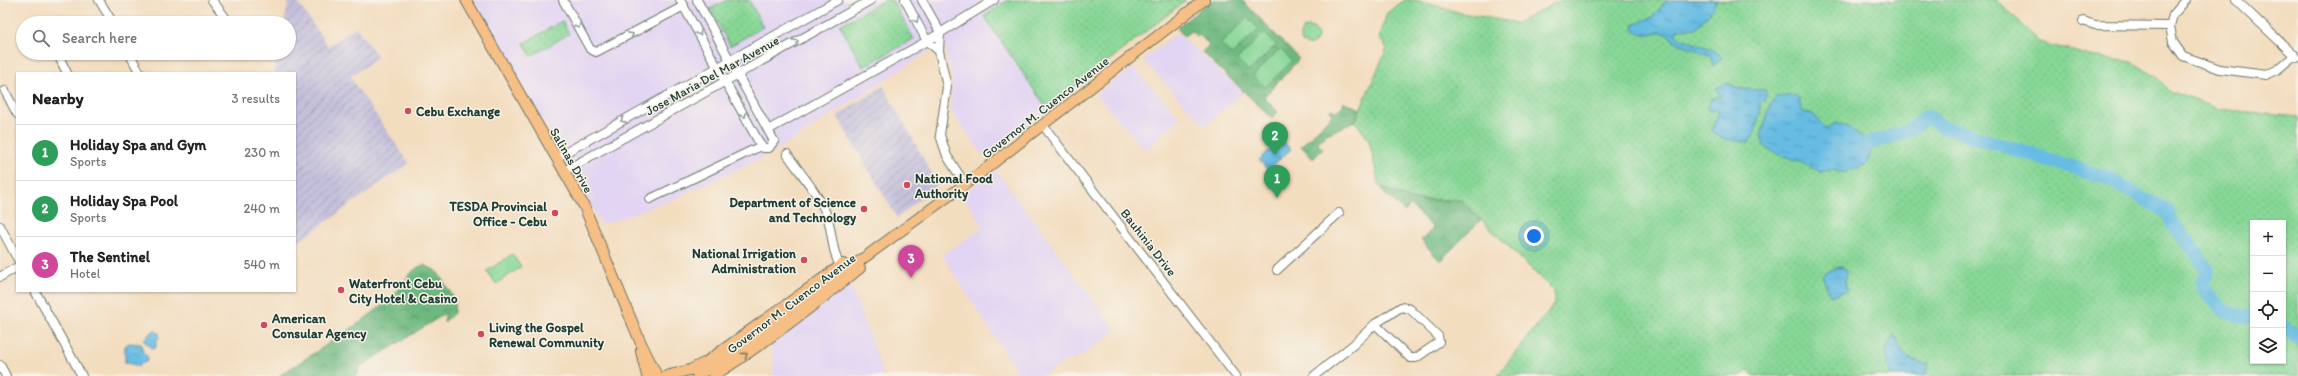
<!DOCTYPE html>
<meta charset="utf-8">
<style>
:root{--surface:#fff;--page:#f6f6f6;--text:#222;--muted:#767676;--line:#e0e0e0;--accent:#d1495b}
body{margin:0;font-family:Itim,sans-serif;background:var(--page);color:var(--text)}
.controls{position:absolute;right:12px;bottom:12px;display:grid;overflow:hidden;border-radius:0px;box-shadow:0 1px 3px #0004}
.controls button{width:36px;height:36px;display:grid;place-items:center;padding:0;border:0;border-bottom:1px solid var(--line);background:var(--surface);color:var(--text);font:20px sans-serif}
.you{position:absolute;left:1534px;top:236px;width:14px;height:14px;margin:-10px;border:3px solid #fff;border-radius:50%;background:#1a73e8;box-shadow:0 0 0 6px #1a73e833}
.badge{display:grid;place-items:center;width:26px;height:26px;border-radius:50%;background:var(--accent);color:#fff;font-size:13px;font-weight:700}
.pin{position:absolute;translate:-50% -33px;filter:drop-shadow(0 1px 2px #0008)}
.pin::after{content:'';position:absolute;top:21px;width:14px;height:12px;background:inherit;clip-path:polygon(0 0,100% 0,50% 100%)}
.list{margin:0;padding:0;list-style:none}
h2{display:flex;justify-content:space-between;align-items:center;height:52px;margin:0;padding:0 16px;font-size:17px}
h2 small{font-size:13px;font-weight:400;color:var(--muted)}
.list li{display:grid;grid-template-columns:26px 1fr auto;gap:12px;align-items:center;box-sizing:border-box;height:56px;padding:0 16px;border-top:1px solid var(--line)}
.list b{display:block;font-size:15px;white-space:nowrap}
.list p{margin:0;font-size:13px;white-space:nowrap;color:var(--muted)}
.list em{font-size:13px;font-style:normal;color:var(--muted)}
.icon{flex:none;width:22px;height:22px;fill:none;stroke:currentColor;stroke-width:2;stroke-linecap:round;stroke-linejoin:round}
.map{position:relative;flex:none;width:2298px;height:376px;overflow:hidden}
.search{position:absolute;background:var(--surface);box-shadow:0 1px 3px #0004;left:16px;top:16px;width:280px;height:44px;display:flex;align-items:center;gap:10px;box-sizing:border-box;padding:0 14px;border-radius:22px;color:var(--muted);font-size:15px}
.panel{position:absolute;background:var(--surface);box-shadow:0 1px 3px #0004;left:16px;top:72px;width:280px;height:220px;border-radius:0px}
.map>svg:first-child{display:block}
</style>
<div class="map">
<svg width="2298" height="376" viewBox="0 0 2298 376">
<defs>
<pattern id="industrial-furrows" width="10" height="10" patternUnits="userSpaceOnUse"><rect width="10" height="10" fill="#c5c0da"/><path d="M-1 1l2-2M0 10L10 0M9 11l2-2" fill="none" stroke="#9f9db2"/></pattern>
<pattern id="green-dots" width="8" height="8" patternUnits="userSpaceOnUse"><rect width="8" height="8" fill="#87d796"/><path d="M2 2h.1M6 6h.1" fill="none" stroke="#74b982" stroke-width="1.8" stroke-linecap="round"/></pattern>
<pattern id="forest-crowns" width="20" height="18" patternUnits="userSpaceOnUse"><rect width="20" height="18" fill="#6db87f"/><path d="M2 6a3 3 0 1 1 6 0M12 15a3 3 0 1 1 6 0" fill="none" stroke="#599769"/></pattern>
<pattern id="water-ripples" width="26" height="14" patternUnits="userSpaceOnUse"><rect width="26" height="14" fill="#66bce3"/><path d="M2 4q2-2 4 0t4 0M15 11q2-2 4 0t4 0" fill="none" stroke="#539ab9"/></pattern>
</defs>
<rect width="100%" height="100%" fill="#f7f3e8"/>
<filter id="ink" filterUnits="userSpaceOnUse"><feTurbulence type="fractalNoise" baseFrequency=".025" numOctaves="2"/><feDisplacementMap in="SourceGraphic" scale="8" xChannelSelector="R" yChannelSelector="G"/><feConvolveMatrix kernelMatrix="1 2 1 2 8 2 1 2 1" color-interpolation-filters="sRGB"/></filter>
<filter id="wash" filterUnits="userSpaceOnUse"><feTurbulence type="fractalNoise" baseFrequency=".012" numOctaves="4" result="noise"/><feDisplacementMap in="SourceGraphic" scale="16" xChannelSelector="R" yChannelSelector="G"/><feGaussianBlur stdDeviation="0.9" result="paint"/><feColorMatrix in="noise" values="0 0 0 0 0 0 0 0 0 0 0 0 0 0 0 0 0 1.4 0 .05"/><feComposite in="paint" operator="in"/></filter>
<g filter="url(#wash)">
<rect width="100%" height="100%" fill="#f3ddbf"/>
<!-- built -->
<g fill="#e2d4f3">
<polygon points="474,0 1008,0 984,16 1047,109 984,157 950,110 952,78 943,42 777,150 674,199 602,225"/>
<polygon points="1177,33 1243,92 1205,126 1143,60"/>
<polygon points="1133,67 1180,118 1145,150 1096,94"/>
<polygon points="996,170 1116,331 1073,361 1070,358 1042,376 1020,376 942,255 984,227 962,194"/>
<polygon points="850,284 884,376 774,376 771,344"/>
</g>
<!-- industrial -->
<g fill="url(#industrial-furrows)">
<polygon points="289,0 296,0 328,46 356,27 378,57 350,77 409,163 299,241 295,236 295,73 274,73 278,53 289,53 289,23 284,23"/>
<polygon points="883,86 938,184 897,218 837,116"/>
</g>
<!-- green -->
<g fill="url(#green-dots)" stroke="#538a65" fill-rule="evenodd">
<polygon points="727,0 749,0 763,27 730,46 710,9"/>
<polygon points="885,0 892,0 914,39 863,67 840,25"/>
<polygon points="1008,0 1186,0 1047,109 984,16"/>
<path d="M1405,0H1416L1461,13L1517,23L1561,0H1890L1892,2L1895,0H1997L2040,42L2090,56L2132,62L2155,76L2170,91L2219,109L2298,117V376H1753L1749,370L1740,376H1497L1554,304V291L1461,200H1412L1379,186L1369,140L1355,121L1387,48L1379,38L1387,13ZM2253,223H2283V361H2253Z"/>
<polygon points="562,21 569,34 531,56 524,43"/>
<circle cx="1309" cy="36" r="9"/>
</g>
<!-- forest -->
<g fill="url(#forest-crowns)" stroke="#467a5a">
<polygon points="1211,0 1242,0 1299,59 1264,97 1278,112 1272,118 1202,52 1209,45 1200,35 1197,37 1191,31 1184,36 1177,28"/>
<polygon points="1344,102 1360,109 1355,121 1327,134 1317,143 1323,149 1313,159 1301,146 1333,114 1330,111 1331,109 1335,111 1341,109"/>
<polygon points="1383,188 1412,200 1461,200 1481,220 1440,261 1421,240 1433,228 1410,205 1405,212 1382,191"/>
<path d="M424,265L437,271L455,300L454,313L444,322L446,313L360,367L357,376H279C316,351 356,328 390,299C402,289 409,268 424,265Z"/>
</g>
<!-- pitch -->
<g fill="#87d796" stroke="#538a65">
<polygon points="1247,17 1259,29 1232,55 1221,44"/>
<polygon points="1264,33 1276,45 1249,71 1237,60"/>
<polygon points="1280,49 1292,61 1265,87 1253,76"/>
<polygon points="512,254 521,267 496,284 487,271"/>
</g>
<!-- water -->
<g fill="url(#water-ripples)" stroke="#427c8c">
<path d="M1667,0H1717L1712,10L1696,28L1678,29L1675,34C1685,43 1717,47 1722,57L1713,66L1711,58L1707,54L1675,42L1669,35L1661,32L1642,35L1633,30L1634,24L1653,17Z"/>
<path d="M1727,83L1741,89L1765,90L1767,96L1765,101L1760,102V114L1754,134L1749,142C1738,141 1719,140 1712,131L1719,110L1710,111L1707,109L1711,99L1721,96L1716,88Z"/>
<path d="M1795,95L1800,101V106L1803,112L1813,114L1826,129L1837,122C1852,129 1864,135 1872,149L1867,164L1845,173L1832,170L1820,172L1802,162L1777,154L1764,146L1761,135L1772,101L1776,97Z"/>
<polygon points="1281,139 1291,149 1268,170 1259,160"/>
<polygon points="1839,267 1845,268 1847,272 1845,281 1847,291 1830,296 1822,275 1825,272"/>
<polygon points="154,330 159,333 159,337 156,342 156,347 153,349 143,340"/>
<path d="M1894,336L1896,337C1901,356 1910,363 1929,364L1925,376H1891C1886,356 1880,354 1894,336Z"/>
<polygon points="129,343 141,344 143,352 148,357 147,361 138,366 125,362 125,346"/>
</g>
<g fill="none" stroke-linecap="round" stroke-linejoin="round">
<!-- river -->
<g stroke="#66bce3" stroke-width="14">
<path d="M1869,143C1891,137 1911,133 1927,116L1943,127L2105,177L2168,212L2172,224L2188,241L2208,271L2202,283C2214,305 2227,318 2253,317"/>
<polyline points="2283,327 2298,337"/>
</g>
</g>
</g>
<g filter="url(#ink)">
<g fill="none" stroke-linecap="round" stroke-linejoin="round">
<!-- minor casing -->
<g stroke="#697565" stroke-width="10">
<g id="minor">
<polyline points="99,0 113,23"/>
<polyline points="212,0 225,17"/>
<polyline points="563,0 590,49 596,52 684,6"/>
<polyline points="680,0 761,146 763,148 769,148 774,141 697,0"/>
<polyline points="905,0 927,41 939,51"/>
<polyline points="922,0 940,32 939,51 947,87 940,135 947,156 965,184"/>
<polyline points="2186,0 2173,15 2170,26 2173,42 2183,56 2220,69 2266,75 2277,70 2295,55"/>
<polyline points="2236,0 2297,58"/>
<polyline points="2083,21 2095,25 2170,26"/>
<polyline points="57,53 67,73"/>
<polyline points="129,53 140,73"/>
<polyline points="5,91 17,114"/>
<polyline points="1042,124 1236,376"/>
<polyline points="768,130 927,41 994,0"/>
<path d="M787,154C800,173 819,194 827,216C833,233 831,250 840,266"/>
<polyline points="556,158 838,0"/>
<polyline points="564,171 871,0"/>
<polyline points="650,199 761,146"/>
<polyline points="0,226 17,258"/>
<polyline points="1277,270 1339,213"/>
<polyline points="0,277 17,267"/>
<polyline points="35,291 82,376"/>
<polyline points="0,365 6,376"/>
<polyline points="1314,376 1353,345 1375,324 1401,307 1410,309 1438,336 1439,342 1416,358 1410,358 1375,324"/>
</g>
</g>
<!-- major casing -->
<g stroke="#697565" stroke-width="12">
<g id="major">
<polyline points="466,0 584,206 640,341 657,376"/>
<polyline points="641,351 647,376"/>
<polyline points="666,376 690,370 706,362 843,264"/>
<polyline points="697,376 732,354 979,174 1204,0"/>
<path d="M713,376C764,344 813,306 860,268"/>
</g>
</g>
<!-- minor -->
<use href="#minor" stroke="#fff" stroke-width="8"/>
<!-- major -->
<use href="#major" stroke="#f5bf86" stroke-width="10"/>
</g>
<!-- one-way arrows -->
<defs><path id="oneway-chevron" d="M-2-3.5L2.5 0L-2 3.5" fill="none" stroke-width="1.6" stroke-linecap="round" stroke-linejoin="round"/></defs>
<g stroke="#8f9e9a">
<use href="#oneway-chevron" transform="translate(916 20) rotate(62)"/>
<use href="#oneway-chevron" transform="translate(578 26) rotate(62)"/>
<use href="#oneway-chevron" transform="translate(699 33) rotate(60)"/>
<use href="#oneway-chevron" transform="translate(631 35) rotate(-28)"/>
<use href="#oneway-chevron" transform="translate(796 42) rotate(-29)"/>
<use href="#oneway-chevron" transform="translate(744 115) rotate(61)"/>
<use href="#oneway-chevron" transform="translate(623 120) rotate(151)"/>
</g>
<use stroke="#7f7859" href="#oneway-chevron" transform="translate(745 355) rotate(-36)"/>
</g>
<!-- markers -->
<g fill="#d1495b" stroke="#f7f3e8" stroke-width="1.5">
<circle cx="408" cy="111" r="4"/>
<circle cx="907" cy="185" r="4"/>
<circle cx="864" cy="209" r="4"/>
<circle cx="555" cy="213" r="4"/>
<circle cx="804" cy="260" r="4"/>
<circle cx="341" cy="290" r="4"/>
<circle cx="264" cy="325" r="4"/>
<circle cx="481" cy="334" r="4"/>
</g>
<g text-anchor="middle" stroke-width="3" stroke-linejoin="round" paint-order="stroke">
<!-- street labels -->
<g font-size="13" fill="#1f3d34" stroke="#f7f3e8">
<text transform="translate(712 75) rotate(-29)" y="5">Jose Maria Del Mar Avenue</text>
<text transform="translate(1045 107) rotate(-38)" y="5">Governor M. Cuenco Avenue</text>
<text transform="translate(572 160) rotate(60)" y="5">Salinas Drive</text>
<text transform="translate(1149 242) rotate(52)" y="5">Bauhinia Drive</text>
<text transform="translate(791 303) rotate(-37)" y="5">Governor M. Cuenco Avenue</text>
</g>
<!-- poi labels -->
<g font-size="13" font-weight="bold" fill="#1f3d34" stroke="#f7f3e8" text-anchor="start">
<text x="416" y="116">Cebu Exchange</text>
<text x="915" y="183">National Food<tspan x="915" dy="15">Authority</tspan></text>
<text x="856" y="207" text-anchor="end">Department of Science<tspan x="856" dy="15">and Technology</tspan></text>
<text x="547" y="211" text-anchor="end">TESDA Provincial<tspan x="547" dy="15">Office - Cebu</tspan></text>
<text x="796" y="258" text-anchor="end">National Irrigation<tspan x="796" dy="15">Administration</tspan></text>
<text x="349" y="288">Waterfront Cebu<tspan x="349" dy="15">City Hotel &amp; Casino</tspan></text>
<text x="272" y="323">American<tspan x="272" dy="15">Consular Agency</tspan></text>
<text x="489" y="332">Living the Gospel<tspan x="489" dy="15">Renewal Community</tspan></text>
</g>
</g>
</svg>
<div class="controls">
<button>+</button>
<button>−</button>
<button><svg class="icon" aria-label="locate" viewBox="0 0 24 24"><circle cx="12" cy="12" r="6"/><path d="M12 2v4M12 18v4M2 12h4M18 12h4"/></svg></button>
<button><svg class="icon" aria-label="layers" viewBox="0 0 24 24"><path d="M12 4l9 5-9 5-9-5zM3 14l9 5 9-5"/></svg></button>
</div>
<div class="you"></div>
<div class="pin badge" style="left:1277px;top:198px;background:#2e9e5b">1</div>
<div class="pin badge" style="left:1275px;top:155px;background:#2e9e5b">2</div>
<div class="pin badge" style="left:911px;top:278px;background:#d1479c">3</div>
<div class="search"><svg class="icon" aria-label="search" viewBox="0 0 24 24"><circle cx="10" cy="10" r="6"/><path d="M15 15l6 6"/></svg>Search here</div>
<section class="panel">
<h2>Nearby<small>3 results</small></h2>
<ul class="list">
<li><span class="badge" style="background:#2e9e5b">1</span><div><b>Holiday Spa and Gym</b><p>Sports</p></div><em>230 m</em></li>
<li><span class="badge" style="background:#2e9e5b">2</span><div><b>Holiday Spa Pool</b><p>Sports</p></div><em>240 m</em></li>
<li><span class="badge" style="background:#d1479c">3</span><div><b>The Sentinel</b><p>Hotel</p></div><em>540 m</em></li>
</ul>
</section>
</div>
